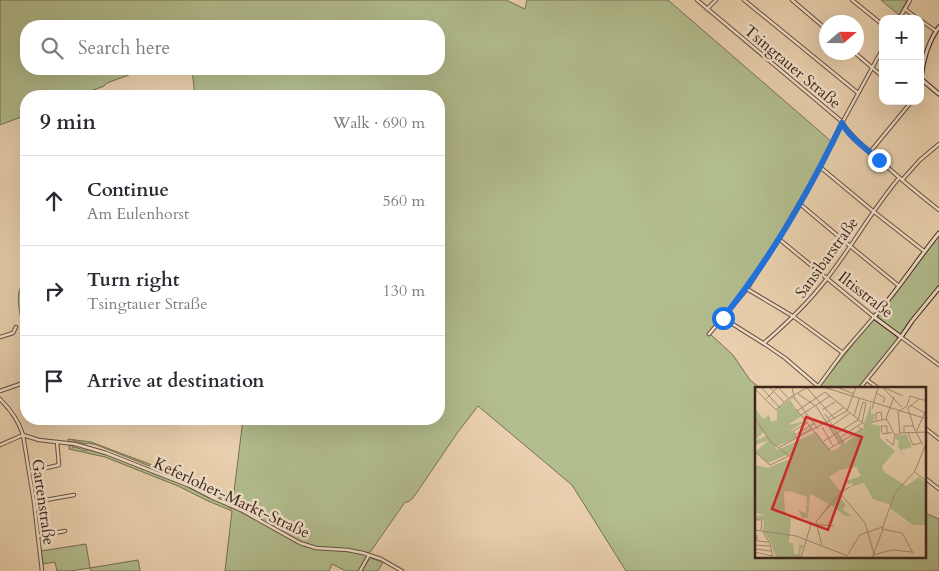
<!DOCTYPE html>
<meta charset="utf-8">
<style>
:root{--surface:#fff;--page:#f7f7f7;--text:#2b2b33;--muted:#7c7c81;--line:#e1e1e2}
body{margin:0;font-family:Cardo,serif;background:var(--page);color:var(--text)}
.controls{position:absolute;right:15px;top:15px;display:grid;overflow:hidden;border-radius:10px;box-shadow:0 5px 20px #0002}
.controls button{width:45px;height:45px;display:grid;place-items:center;padding:0;border:0;border-bottom:1px solid var(--line);background:var(--surface);color:var(--text);font:25px sans-serif}
.compass{position:absolute;left:819px;top:15px;width:45px;height:45px;border-radius:50%;background:var(--surface);box-shadow:0 5px 20px #0002;rotate:70deg}
.stop{position:absolute;width:15px;height:15px;margin:-11px;border:4px solid #1a73e8;border-radius:50%;background:#fff}
.stop.end{background:#1a73e8;border-color:#fff;box-shadow:0 1px 5px #0008}
.list{margin:0;padding:0;list-style:none}
h2{display:flex;justify-content:space-between;align-items:center;height:65px;margin:0;padding:0 20px;font-size:21px}
h2 small{font-size:16px;font-weight:400;color:var(--muted)}
.list li{display:grid;grid-template-columns:32px 1fr auto;gap:15px;align-items:center;box-sizing:border-box;height:90px;padding:0 20px;border-top:1px solid var(--line)}
.list b{display:block;font-size:19px;white-space:nowrap}
.list p{margin:0;font-size:16px;white-space:nowrap;color:var(--muted)}
.list em{font-size:16px;font-style:normal;color:var(--muted)}
.icon{flex:none;width:28px;height:28px;fill:none;stroke:currentColor;stroke-width:2;stroke-linecap:round;stroke-linejoin:round}
.map{position:relative;flex:none;width:939px;height:571px;overflow:hidden}
.search{position:absolute;background:var(--surface);box-shadow:0 5px 20px #0002;left:20px;top:20px;width:425px;height:55px;display:flex;align-items:center;gap:12px;box-sizing:border-box;padding:0 18px;border-radius:20px;color:var(--muted);font-size:19px}
.panel{position:absolute;background:var(--surface);box-shadow:0 5px 20px #0002;left:20px;top:90px;width:425px;height:335px;border-radius:20px}
.map>svg:first-child{display:block}
</style>
<div class="map">
<svg width="939" height="571" viewBox="0 0 939 571">
<rect width="100%" height="100%" fill="#ecd3b1"/>
<filter id="stains"><feTurbulence type="fractalNoise" baseFrequency=".004" numOctaves="4"/><feColorMatrix values="0 0 0 0 .2 0 0 0 0 .09 0 0 0 0 .02 0 0 0 .5 -.17"/></filter>
<radialGradient id="worn" r=".72"><stop offset=".6" stop-color="#630" stop-opacity="0"/><stop offset="1" stop-color="#630" stop-opacity=".3"/></radialGradient>
<!-- green -->
<g fill="#b3be8f" stroke="#777156">
<path d="M0,0H506L525,9L527,0H668L832,142L799,203L778,240L742,292L735,299L709,333L733,355L750,380L760,388H756V557H925V513L939,519V571H626L572,485L478,406L458,432L413,498L408,502H405L371,551L369,552L358,571H346L332,564L329,571H225L232,511L208,501L178,486L120,463L105,457L69,449V445L73,446V448L75,447L86,451L88,449C96,451 106,453 114,457C118,458 121,460 126,461L155,474L180,483L210,498L226,505L232,509L233,503L212,494L184,480L97,445L88,443L87,444L73,441L68,442V439L91,442L99,445L181,476L233,500L243,419H439V96H195L192,69H439V26H26V69H145L107,83L104,86L77,96H26V115L0,125Z"/>
<polygon points="881,0 907,0 899,15"/>
<polygon points="939,235 939,286 902,333 899,334 878,317 878,316"/>
<path d="M26,282V340C23,329 16,302 19,292C20,287 23,285 26,282Z"/>
<polygon points="874,320 897,337 897,340 858,388 823,388 821,387 821,385 865,329"/>
<polygon points="86,544 90,568 138,560 140,571 91,571 90,568 70,571 57,571 55,562 43,564 41,551"/>
<polygon points="370,558 383,562 378,571 362,571"/>
</g>
<g fill="none" stroke-linecap="round" stroke-linejoin="round">
<!-- street casing -->
<g stroke="#675041" stroke-width="4.5">
<g id="street">
<path d="M697,0L840,120C850,135 862,145 876,157C896,175 917,193 939,210"/>
<polyline points="744,0 858,93"/>
<polyline points="792,0 826,29"/>
<polyline points="852,0 883,25"/>
<polyline points="707,9 716,0"/>
<polyline points="905,9 918,19"/>
<polyline points="899,19 910,0"/>
<polyline points="920,20 936,31"/>
<polyline points="854,52 883,77"/>
<polyline points="870,152 912,101"/>
<polyline points="820,167 873,211 924,251"/>
<polyline points="902,180 920,160 939,144"/>
<polyline points="800,204 850,246 899,286"/>
<polyline points="779,239 874,317 842,354 817,388"/>
<polyline points="747,289 794,317 843,353"/>
<polyline points="723,318 766,345 785,358 820,388"/>
<polyline points="709,334 747,289 779,239 820,167 842,123 883,48"/>
<polyline points="0,337 13,333 16,327"/>
<path d="M764,343C786,324 807,304 825,281C852,247 871,211 899,178"/>
<polyline points="867,380 878,388"/>
<polyline points="860,388 901,337 939,365"/>
<polyline points="0,391 26,382"/>
<path d="M0,399C10,409 19,421 23,435L34,502L42,571"/>
<polyline points="925,428 939,439"/>
<polyline points="23,435 39,440 75,444 106,453 190,486 211,497 241,510 300,543 316,548 348,550 363,553 381,559 402,571"/>
<polyline points="0,445 23,435"/>
<polyline points="29,472 59,465 57,442"/>
<polyline points="925,478 939,489"/>
<polyline points="34,502 74,495"/>
<polyline points="38,536 65,531"/>
<polyline points="360,571 369,555"/>
</g>
</g>
<!-- secondary casing -->
<g stroke="#3b241c" stroke-width="5">
<g id="secondary">
<path d="M939,27C928,42 923,61 921,79L939,94"/>
<path d="M939,233C917,260 898,290 874,317L901,337L912,321L939,288"/>
</g>
</g>
<!-- street -->
<use href="#street" stroke="#f3e2cc" stroke-width="2.5"/>
<!-- secondary -->
<use href="#secondary" stroke="#f3e2cc" stroke-width="3"/>
</g>
<g fill="none" stroke-linecap="round" stroke-linejoin="round">
<!-- route -->
<path stroke="#1a73e8" stroke-width="6" d="M723,318C771,258 809,192 842,123C850,138 867,149 879,160"/>
</g>
<g text-anchor="middle" stroke-width="5" stroke-linejoin="round" paint-order="stroke">
<!-- street labels -->
<g font-size="16" fill="#3b241c" stroke="#f3e2cc">
<text transform="translate(793 66) rotate(40)" y="6">Tsingtauer Straße</text>
<text transform="translate(826 257) rotate(-54)" y="6">Sansibarstraße</text>
<text transform="translate(866 294) rotate(38)" y="6">Iltisstraße</text>
<text transform="translate(232 497) rotate(25)" y="6">Keferloher-Markt-Straße</text>
<text transform="translate(44 502) rotate(82)" y="6">Gartenstraße</text>
</g>
</g>
<!-- overview -->
<g transform="translate(755 387)">
<rect width="171" height="171" fill="#ecd3b1"/>
<path d="M38,9L43,17L38,11L35,13L46,29L33,38L51,34L36,43L42,51L20,60L23,63L61,45L76,64L82,62L86,58L68,29L90,57L108,41L116,15V27H120L117,37L125,39V51L140,64L127,79L129,85L151,99L164,90L171,96V138H158L135,121L136,118L118,112L109,96L96,100L98,96L92,97L91,94L106,89L101,80L85,83L74,90L88,107L85,110L91,118L88,123L97,129H90L76,118L63,131L74,117L55,107L53,131H47L43,123L51,126L52,110L35,104L29,105L30,129L36,131L34,156H38L39,167H44V158H49L45,164L46,171H21L15,153L8,144L9,133H0V129L10,128L0,126V78L13,81L37,71L31,68L13,76L0,65L14,53L0,58V54L11,49L9,45L0,53V21L8,32L14,28L16,35L22,33V23ZM151,47L157,60L146,63L152,73L143,60L144,53L140,52L141,49Z" fill="#b3be8f"/>
<path fill="none" stroke="#a58d75" stroke-width="1" d="M6,0L25,21M14,0L29,15M37,0L39,10L63,42M68,0L172,32M127,0L147,20M52,1L80,32M84,1L99,7M130,1L148,9M0,2L21,23L34,11L53,0M70,5L110,38M121,6L130,11L128,16M43,7L61,19L85,57M139,10L131,31L140,48L145,47L143,25L152,19M10,13L23,0L33,11M155,18L170,26M152,19L155,9L172,14M41,22L75,64M117,22L123,0M67,23L80,15M42,24L70,5M70,27L89,56M46,28L75,9M99,29L104,12M0,31L15,54L34,69M73,31L88,21M103,33L108,15M121,33V26L126,25L127,33M117,35L132,32M107,36L111,16L108,15M78,38L95,26M67,40L78,59M160,44L153,21L164,12M132,46V39H126L127,46L128,47L134,46L137,45M145,46L172,45M149,46V39H158M153,46L158,58L166,56M40,48L60,36M42,50L57,41M86,50L107,36M131,52L138,58L140,48M43,53L38,44L52,36M69,54L103,33M168,58L161,45L172,21M23,61L92,24L101,0M74,62L107,42L103,40M0,65L15,78L34,69M160,85L172,95M85,106L110,136L119,167M0,133H7L6,143M61,135L86,105L95,100M61,135L67,158M127,142L140,106L160,84L172,54M127,142L147,146L158,166M0,143L41,149L93,169M8,145L15,156L18,171M2,148V154L14,155M0,158L15,159M0,162L16,164M0,165L17,169M93,167L105,148L127,140M118,168L137,163L157,165M46,171L56,137L79,139M117,171L128,142"/>
<path fill="#d62828" fill-opacity="0.15" stroke="#d62828" stroke-width="2.5" d="M51,30L107,50L73,143L17,122Z"/>
<rect width="171" height="171" fill="none" stroke="#3b241c" stroke-width="2.5"/>
</g>
<rect width="100%" height="100%" filter="url(#stains)"/>
<rect width="100%" height="100%" fill="url(#worn)"/>
</svg>
<div class="controls">
<button>+</button>
<button>−</button>
</div>
<svg class="compass" viewBox="-18 -18 36 36"><path d="M0-13l5 13h-10z" fill="#e53935"/><path d="M0 13l5-13h-10z" fill="#7c7c81"/></svg>
<div class="stop" style="left:723px;top:318px"></div>
<div class="stop end" style="left:879px;top:160px"></div>
<div class="search"><svg class="icon" aria-label="search" viewBox="0 0 24 24"><circle cx="10" cy="10" r="6"/><path d="M15 15l6 6"/></svg>Search here</div>
<section class="panel">
<h2>9 min<small>Walk · 690 m</small></h2>
<ul class="list">
<li><svg class="icon" aria-label="ahead" viewBox="0 0 24 24"><path d="M12 20V5M6 11l6-6 6 6"/></svg><div><b>Continue</b><p>Am Eulenhorst</p></div><em>560 m</em></li>
<li><svg class="icon" aria-label="right" viewBox="0 0 24 24"><path d="M7 20v-9h11M14 6l5 5-5 5"/></svg><div><b>Turn right</b><p>Tsingtauer Straße</p></div><em>130 m</em></li>
<li><svg class="icon" aria-label="arrive" viewBox="0 0 24 24"><path d="M6 21V4h12l-3 4 3 4H6"/></svg><div><b>Arrive at destination</b></div></li>
</ul>
</section>
</div>
